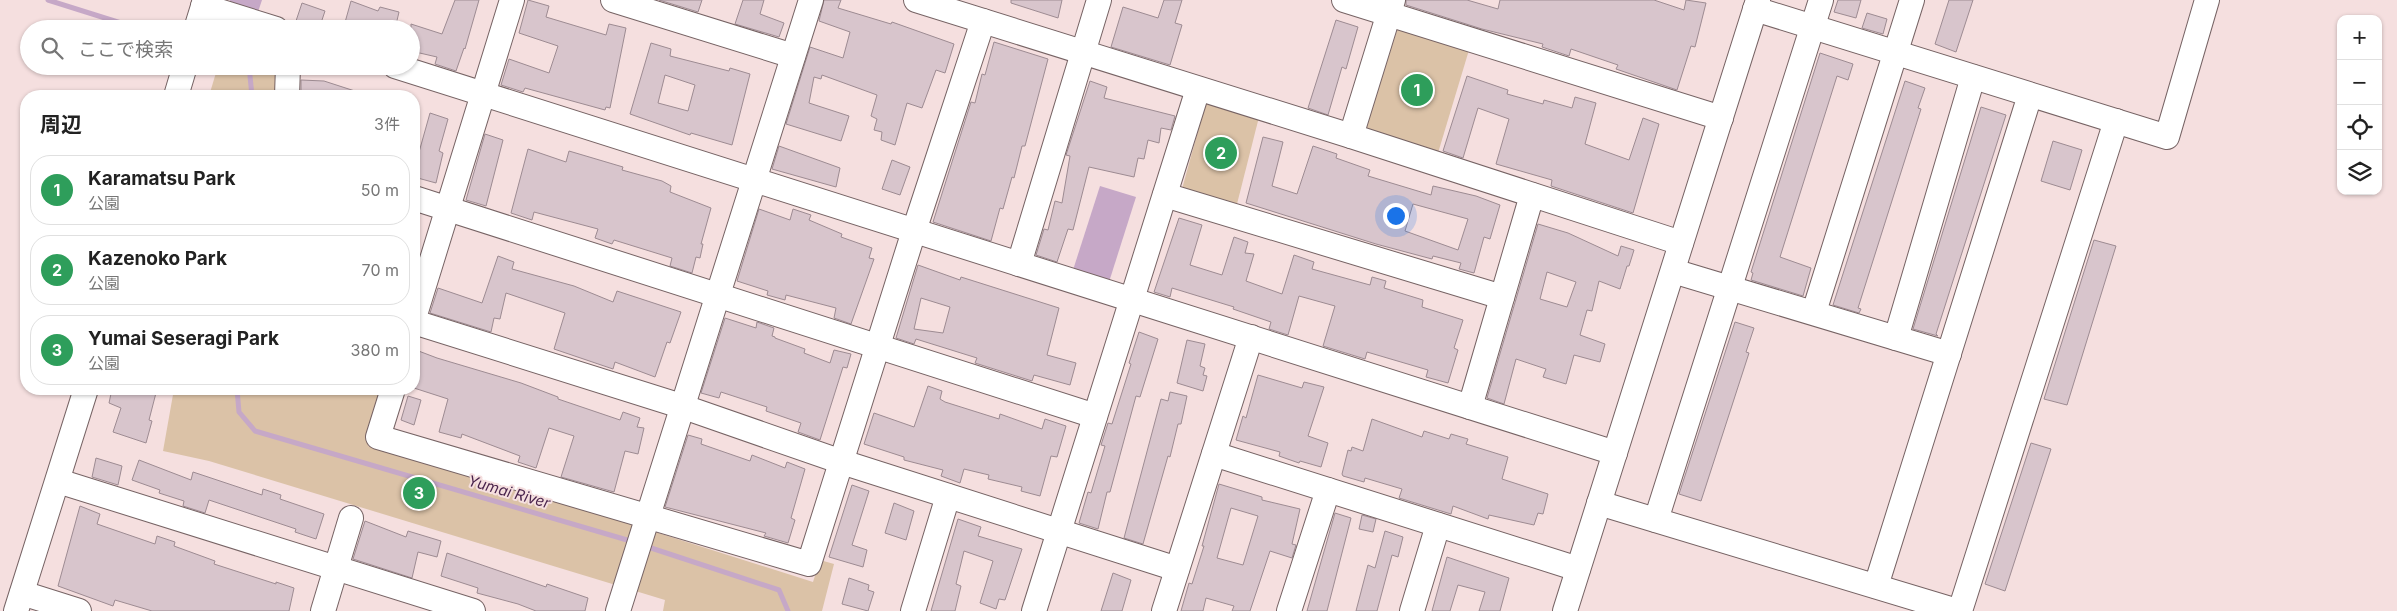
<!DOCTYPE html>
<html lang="ja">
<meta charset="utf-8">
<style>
:root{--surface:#fff;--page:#f6f6f6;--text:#222;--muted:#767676;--line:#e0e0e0;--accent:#2e6da4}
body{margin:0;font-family:Inter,"Noto Sans JP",sans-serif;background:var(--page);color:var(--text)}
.controls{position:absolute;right:15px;top:15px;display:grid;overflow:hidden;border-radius:10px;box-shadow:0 1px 4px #0004}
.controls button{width:45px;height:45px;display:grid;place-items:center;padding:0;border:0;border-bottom:1px solid var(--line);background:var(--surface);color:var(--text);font:25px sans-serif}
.you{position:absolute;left:1395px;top:215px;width:18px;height:18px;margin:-12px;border:4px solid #fff;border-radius:50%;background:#1a73e8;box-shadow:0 0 0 8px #1a73e833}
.badge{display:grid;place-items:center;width:32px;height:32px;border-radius:50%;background:var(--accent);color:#fff;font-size:16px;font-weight:700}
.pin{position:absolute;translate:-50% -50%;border:2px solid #fff;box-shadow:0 1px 5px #0006}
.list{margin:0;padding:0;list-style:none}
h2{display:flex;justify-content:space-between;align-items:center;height:65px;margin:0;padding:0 20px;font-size:21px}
h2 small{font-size:16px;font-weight:400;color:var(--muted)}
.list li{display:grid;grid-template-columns:32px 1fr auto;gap:15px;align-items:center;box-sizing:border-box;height:70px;margin:0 10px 10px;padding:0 10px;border:1px solid var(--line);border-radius:20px}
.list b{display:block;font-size:19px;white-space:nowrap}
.list p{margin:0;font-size:16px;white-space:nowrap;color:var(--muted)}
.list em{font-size:16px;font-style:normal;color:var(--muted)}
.icon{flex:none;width:28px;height:28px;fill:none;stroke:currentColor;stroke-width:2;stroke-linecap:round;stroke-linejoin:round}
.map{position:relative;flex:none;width:2397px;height:611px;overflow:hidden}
.search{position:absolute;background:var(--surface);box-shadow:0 1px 4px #0004;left:20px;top:20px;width:400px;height:55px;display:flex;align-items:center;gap:12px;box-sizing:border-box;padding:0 18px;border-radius:28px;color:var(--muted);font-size:19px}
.panel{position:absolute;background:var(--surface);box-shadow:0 1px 4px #0004;left:20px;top:90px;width:400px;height:305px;border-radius:20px}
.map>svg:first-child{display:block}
</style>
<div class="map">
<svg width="2397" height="611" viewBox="0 0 2397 611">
<rect width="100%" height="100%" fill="#f5dfdf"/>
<!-- green -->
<g fill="#dbc2a7">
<polygon points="1398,27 1469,50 1438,153 1365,131"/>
<polygon points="218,66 277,66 276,96 209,96"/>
<polygon points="1206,102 1259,117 1237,204 1182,189"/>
<polygon points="174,389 384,389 368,446 630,524 813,582 820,560 834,564 822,611 663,611 665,600 209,461 163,451"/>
</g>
<!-- water -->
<g fill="#c6a8c7">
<polygon points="230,0 262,0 258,12 229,3"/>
<polygon points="1100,186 1136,197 1109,282 1073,270"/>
</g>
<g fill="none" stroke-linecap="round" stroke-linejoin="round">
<!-- stream -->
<g stroke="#c6a8c7" stroke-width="5">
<polyline points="48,0 140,29"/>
<polyline points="249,66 252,96"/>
<polyline points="237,389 239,412 255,431 634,542"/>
<polyline points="645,546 779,590 788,611"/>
</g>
</g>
<!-- building -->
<g fill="#d8c5cc" stroke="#9d8b92" fill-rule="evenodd">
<polygon points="455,0 479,0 465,49 464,48 456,71 435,64 437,57 411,51 411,24 442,34"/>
<polygon points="528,0 549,6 546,17 606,35 609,24 626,28 610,108 606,107 605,110 525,88 523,92 501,85 509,59 549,73 558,46 519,33"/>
<polygon points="659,0 702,0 698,12"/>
<polygon points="743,0 764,0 760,14 784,23 779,37 735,24"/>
<polygon points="824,0 841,0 838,8 891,24 892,22 954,44 945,73 936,70 922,108 907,103 895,145 881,140 882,132 874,130 877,119 871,116 877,95 822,75 821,79 814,77 809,103 849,116 841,141 786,124 810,47 843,58 850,32 819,21"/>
<polygon points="1011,0 1062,0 1058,18 1011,3"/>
<polygon points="1164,0 1182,0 1175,23 1182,25 1170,65 1111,47 1123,7 1158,18"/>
<polygon points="1406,0 1467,0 1498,9 1500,0 1654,0 1684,10 1686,0 1706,3 1695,47 1691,46 1677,90 1616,69 1618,65 1571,49 1569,56 1542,47 1543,44 1482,29 1406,5"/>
<polygon points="1838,0 1861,0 1856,18 1834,12"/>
<polygon points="1949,0 1973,0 1956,52 1935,44"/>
<polygon points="351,1 378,11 380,7 399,12 395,29 353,29 344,26"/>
<polygon points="302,3 325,11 319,29 310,29 295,24"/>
<polygon points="1867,13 1887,19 1883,34 1862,28"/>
<polygon points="1336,20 1358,27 1346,69 1342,67 1328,115 1308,108"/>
<polygon points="994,42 1048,59 1025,146 1022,146 1014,178 1012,177 1003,209 1000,208 991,241 933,222 971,102 975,103 982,74 985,75"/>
<path d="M651,43L671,49L670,56L729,71L730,68L750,74L732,145L691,133L690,135L630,114ZM665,75L695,85L688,111L658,103Z"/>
<polygon points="1820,53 1853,64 1848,80 1837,76 1780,257 1811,268 1803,296 1751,280 1753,273 1751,272"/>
<polygon points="1467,76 1508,90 1507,94 1543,104 1544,100 1572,108 1575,97 1596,103 1585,144 1629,160 1643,118 1659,124 1633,213 1551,186 1552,180 1496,164 1509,119 1478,108 1463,158 1443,151"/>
<polygon points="301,80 324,81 361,93 360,96 301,96"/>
<polygon points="1090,81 1107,87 1104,98 1175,116 1171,130 1161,128 1159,143 1148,140 1144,159 1138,158 1134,177 1089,167 1073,230 1068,229 1057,262 1036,255 1044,229 1048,230 1055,201 1062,203 1070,156 1066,155"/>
<polygon points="1905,81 1925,88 1918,108 1921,109 1858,308 1861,309 1859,313 1833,305"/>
<polygon points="1981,107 2006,115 1936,334 1938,336 1913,329"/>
<polygon points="430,113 448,119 439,151 443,153 436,183 414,177 414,170"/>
<polygon points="485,134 503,140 486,206 466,200"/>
<path d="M1263,137L1283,142L1272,186L1297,194L1313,146L1337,154L1336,158L1370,170L1368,176L1431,195L1433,186L1476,196L1500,205L1490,239L1484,237L1474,273L1459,269L1461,263L1433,256L1432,259L1376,244L1246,203ZM1413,204L1468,219L1458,250L1405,231Z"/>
<polygon points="2053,141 2082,150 2070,190 2041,181"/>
<polygon points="779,146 840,168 836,187 772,169"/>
<polygon points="528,149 566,162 569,151 623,167 622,170 662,181 671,186 670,192 711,208 701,244 703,244 700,258 696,257 692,273 670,266 672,258 614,240 612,244 595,238 598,229 534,212 532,220 511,213"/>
<polygon points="892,160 910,167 900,195 882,189"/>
<polygon points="759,209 790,220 793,209 811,215 809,220 842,234 841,237 872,248 869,258 874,259 851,324 834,318 836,308 786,295 785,300 767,295 768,291 737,281"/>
<polygon points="1179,218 1202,225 1190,265 1222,275 1234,237 1248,242 1245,253 1254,254 1246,281 1282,294 1294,255 1314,262 1312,269 1370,285 1372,277 1386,281 1384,288 1423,300 1422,307 1463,320 1454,348 1458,350 1448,383 1426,377 1428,370 1367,352 1365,359 1323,346 1335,306 1299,296 1288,335 1269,329 1271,322 1233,309 1234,307 1172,288 1170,297 1154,292"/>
<path d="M1538,224L1568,233L1618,256L1621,246L1634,250L1629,266H1627L1620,289L1599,281L1592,311L1587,310L1580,335L1605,344L1600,362L1574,355L1566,384L1543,377L1546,369L1516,359L1504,404L1487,398ZM1547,272L1576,282L1567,307L1540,299Z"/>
<polygon points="2094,240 2116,246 2067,405 2044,399"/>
<polygon points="498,256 514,262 512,269 574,286 613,302 617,291 681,312 670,343 667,342 655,377 615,362 613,369 554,349 565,313 506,293 500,319 494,318 491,332 430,313 438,288 482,303"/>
<path d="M918,265L960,280L961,277L1059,308L1047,355L1076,363L1070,385L1034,375L1032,381L975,363L977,358L916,339L914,344L896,338ZM921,298L950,307L943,333L914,329Z"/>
<polygon points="725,318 756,328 757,322 774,328 772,336 775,337 775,338 805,349 804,353 830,363 834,350 851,354 847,368 843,367 820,440 798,432 801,423 766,411 767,407 721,392 719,398 701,393"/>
<polygon points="1735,322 1754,328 1746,352 1749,353 1701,501 1679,494"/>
<polygon points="1139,332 1158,339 1140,397 1136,396 1110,492 1107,492 1098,529 1079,523 1088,492 1091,493 1105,446 1101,445 1108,423 1112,424 1131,364 1129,363"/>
<polygon points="1187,340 1205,344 1200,366 1205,368 1203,375 1207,376 1203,391 1177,383"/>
<polygon points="416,350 437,358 521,383 558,397 558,399 620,420 623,412 640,418 637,427 644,428 638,454 625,451 614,492 561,477 574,436 549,428 536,468 518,462 520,456 462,434 461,438 439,432 448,399 414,388 414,359"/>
<polygon points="1258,375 1302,388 1304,382 1324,387 1308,436 1328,443 1321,467 1300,461 1299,463 1279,456 1280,452 1236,440 1243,416 1246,418"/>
<polygon points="928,386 942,391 940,399 945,402 999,419 1000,414 1042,429 1045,419 1066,426 1057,457 1051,456 1040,496 1021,491 1022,487 988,479 989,475 964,469 960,483 941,476 943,470 904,460 904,457 864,444 874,413 914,427"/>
<polygon points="112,389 157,389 149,420 152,421 146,443 113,432 121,408 109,403"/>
<polygon points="1170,392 1187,396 1181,424 1178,424 1170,457 1168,456 1143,544 1124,538 1161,399 1168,401"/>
<polygon points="408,396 421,400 414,425 401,420"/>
<polygon points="1372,419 1422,437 1424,431 1449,439 1451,434 1468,439 1466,444 1508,457 1502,479 1548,494 1543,514 1538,513 1534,525 1489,515 1488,519 1453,506 1451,514 1399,498 1402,489 1365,478 1364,482 1343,476 1342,474 1348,450 1351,451 1352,447 1363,451"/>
<polygon points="688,435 702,439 701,444 750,461 752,455 785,468 787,462 805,469 791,518 795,520 788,543 764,536 766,533 665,507"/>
<polygon points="2031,443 2051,449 2005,591 1985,584"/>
<polygon points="96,458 122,466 118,485 92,477"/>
<polygon points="139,460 191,480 193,472 262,495 263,489 281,495 280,499 324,514 316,539 295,532 296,529 209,500 205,513 183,506 184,501 159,493 160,490 132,480"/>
<path d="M1219,484L1262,497V500L1300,509L1292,544L1296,545L1292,558L1270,551L1250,611H1232L1234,606L1206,598L1203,611H1181L1189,583L1192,584L1204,546H1202ZM1231,508L1258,516L1243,565L1217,558Z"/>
<polygon points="852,485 869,491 852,545 867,550 863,567 829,557"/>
<polygon points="894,503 914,511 906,540 885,533"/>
<polygon points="80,506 100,514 97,524 155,544 157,536 175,542 174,546 215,561 214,564 276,584 276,582 294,588 289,611 152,611 115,600 113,606 58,586"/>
<polygon points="1335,513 1351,518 1327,611 1307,611"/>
<polygon points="1362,515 1376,519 1373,532 1359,529"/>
<polygon points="958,519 981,527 978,536 1022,549 1005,600 999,599 996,609 980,603 993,561 964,551 956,584 961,586 955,611 931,611"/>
<polygon points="365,521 406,537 408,531 441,541 437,557 418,552 412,578 353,559"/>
<polygon points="1385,531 1403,537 1398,557 1392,555 1377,611 1356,611 1368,565 1375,568"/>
<polygon points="447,553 546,587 547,584 588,598 585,611 536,611 518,604 477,593 478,588 441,576"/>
<polygon points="1447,557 1509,578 1500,611 1479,611 1485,592 1458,585 1450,611 1432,611"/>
<polygon points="1113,573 1131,580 1122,611 1101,611"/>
<polygon points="849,578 869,585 868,590 874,592 868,611 842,604"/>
</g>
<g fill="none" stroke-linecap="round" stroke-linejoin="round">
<!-- minor casing -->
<g stroke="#766364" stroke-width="26">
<g id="minor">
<polyline points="613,0 793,56"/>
<polyline points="916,0 1351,136 1681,243"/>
<polyline points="1344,0 1721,118"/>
<polyline points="203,6 276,29"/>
<polyline points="1755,9 2167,137 2207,0"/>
<polyline points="196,29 205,0"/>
<polyline points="395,66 1615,453"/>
<polyline points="176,96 185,66"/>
<polyline points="287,96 288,66"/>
<polyline points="1351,136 1393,0"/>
<polyline points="1165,195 1502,297"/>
<polyline points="414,198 1095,416"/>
<polyline points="1019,264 1099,0"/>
<polyline points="1673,271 1949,354"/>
<polyline points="1814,312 1912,0"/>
<polyline points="414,318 512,0"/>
<polyline points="414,322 681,406 842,462 1177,569"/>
<polyline points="1896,338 1973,77"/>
<polyline points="393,389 378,437 809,564 914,231 983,21"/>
<polyline points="1470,407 1532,195"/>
<polyline points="1214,454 1578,569"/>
<polyline points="58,481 473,611"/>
<polyline points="1599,503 1957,611"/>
<polyline points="1656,520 1821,0"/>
<polyline points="1876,586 2030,95"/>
<polyline points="22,593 79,611"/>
<polyline points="16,611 86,389"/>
<polyline points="323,611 351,518"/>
<polyline points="618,611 811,0"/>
<polyline points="913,611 948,496"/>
<polyline points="1034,611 1198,89"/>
<polyline points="1164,611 1251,337"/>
<polyline points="1289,611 1328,490"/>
<polyline points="1412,611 1438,525"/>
<polyline points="1565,611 1758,0"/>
<polyline points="1960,611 2116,121"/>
</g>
</g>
<!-- minor -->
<use href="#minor" stroke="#fff" stroke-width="24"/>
</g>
<g text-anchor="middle" stroke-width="4" stroke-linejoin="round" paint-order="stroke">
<!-- water labels -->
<g font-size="15" font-style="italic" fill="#4a244c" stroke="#f5dfdf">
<text transform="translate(509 492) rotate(16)" y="5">Yumai River</text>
</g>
</g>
</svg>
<div class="controls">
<button>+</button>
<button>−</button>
<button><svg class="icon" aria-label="locate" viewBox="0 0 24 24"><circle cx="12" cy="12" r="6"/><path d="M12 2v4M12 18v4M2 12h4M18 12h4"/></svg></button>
<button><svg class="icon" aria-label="layers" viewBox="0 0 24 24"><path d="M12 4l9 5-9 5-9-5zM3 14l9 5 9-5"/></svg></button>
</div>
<div class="you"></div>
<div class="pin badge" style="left:1417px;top:90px;background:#2e9e5b">1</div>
<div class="pin badge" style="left:1221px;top:153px;background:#2e9e5b">2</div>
<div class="pin badge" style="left:419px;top:493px;background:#2e9e5b">3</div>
<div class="search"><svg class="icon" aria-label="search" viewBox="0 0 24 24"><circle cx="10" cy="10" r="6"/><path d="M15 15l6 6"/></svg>ここで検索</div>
<section class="panel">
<h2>周辺<small>3件</small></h2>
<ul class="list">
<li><span class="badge" style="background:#2e9e5b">1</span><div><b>Karamatsu Park</b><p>公園</p></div><em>50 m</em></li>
<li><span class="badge" style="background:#2e9e5b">2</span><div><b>Kazenoko Park</b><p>公園</p></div><em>70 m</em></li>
<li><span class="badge" style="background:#2e9e5b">3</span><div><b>Yumai Seseragi Park</b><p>公園</p></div><em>380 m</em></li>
</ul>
</section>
</div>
